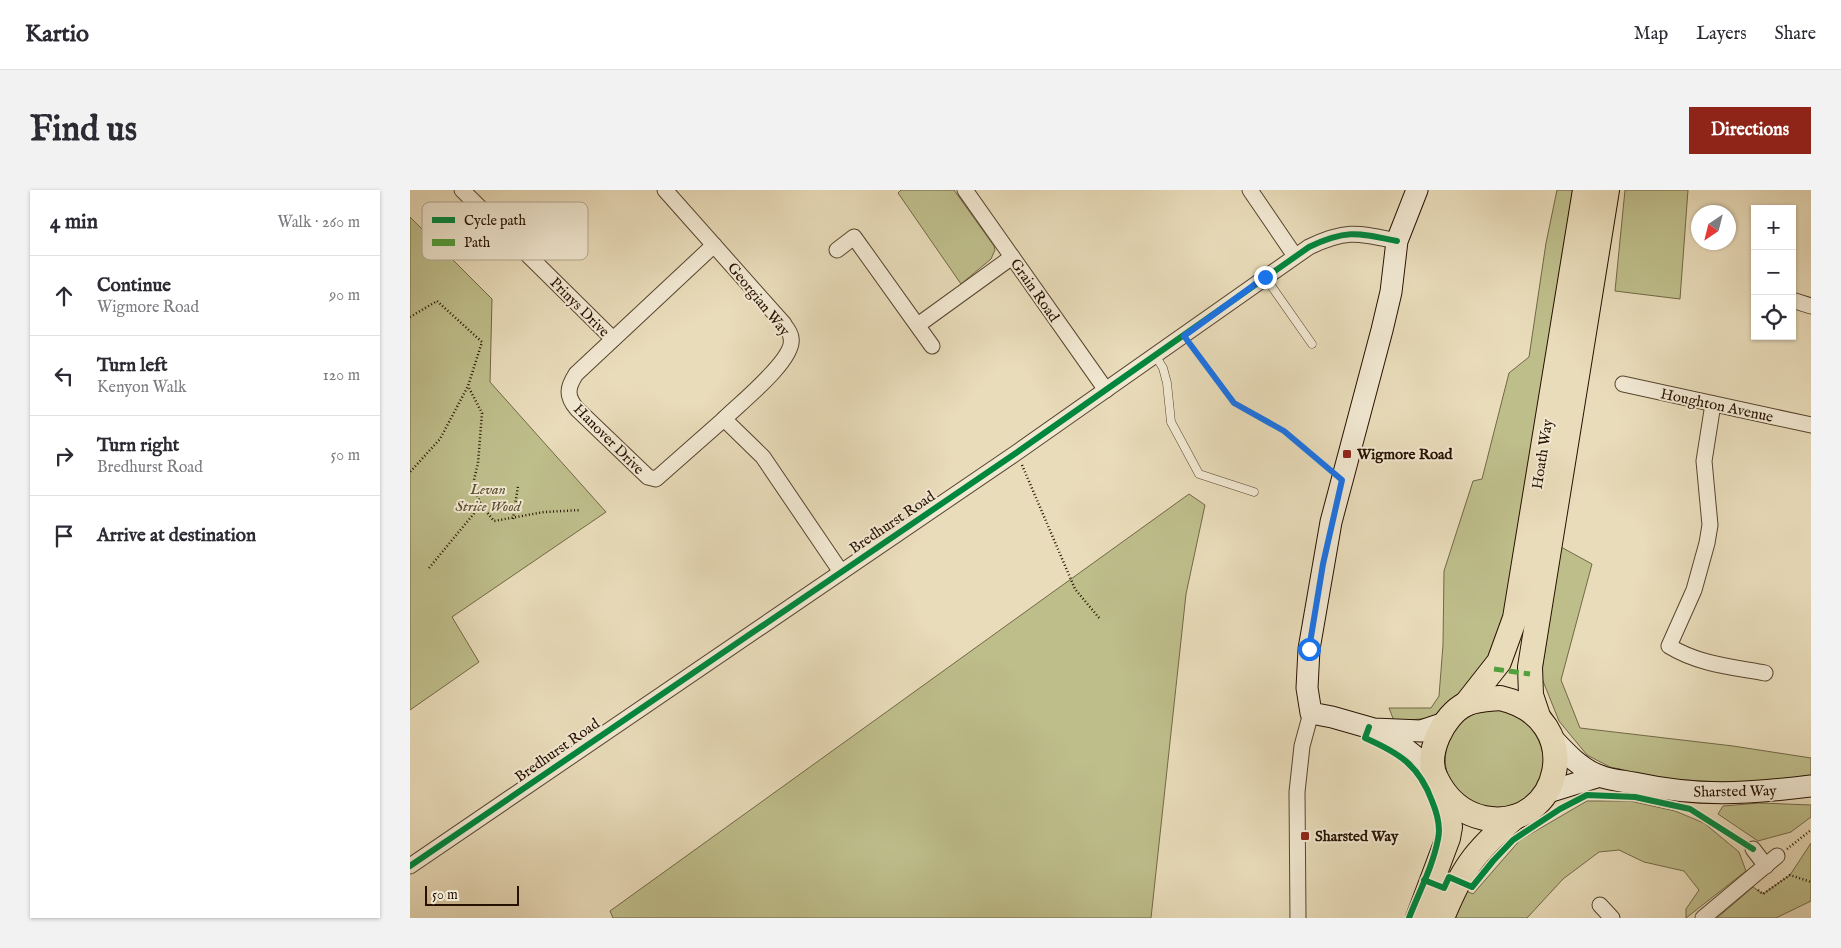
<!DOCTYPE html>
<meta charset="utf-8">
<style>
:root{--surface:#fff;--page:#f2f2f3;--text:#2b2b33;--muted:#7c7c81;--line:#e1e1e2;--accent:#8f2418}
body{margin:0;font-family:"IM FELL English",serif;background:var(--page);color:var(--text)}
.controls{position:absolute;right:15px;top:15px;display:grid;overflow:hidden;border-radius:0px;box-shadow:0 1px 4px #0004}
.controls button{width:45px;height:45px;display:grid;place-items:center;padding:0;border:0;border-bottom:1px solid var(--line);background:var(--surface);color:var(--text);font:25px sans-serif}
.compass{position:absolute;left:1281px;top:15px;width:45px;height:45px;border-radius:50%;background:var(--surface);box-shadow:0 1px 4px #0004;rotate:215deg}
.scale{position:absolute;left:15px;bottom:12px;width:94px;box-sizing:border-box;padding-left:5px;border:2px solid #271100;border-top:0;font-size:14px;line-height:18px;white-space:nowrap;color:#271100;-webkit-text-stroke:4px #f1e8d2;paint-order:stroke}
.stop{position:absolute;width:15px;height:15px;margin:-11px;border:4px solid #1a73e8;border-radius:50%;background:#fff}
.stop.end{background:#1a73e8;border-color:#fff;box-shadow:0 1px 5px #0008}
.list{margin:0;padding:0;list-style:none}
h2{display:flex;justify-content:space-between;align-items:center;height:65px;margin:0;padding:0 20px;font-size:21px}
h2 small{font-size:16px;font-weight:400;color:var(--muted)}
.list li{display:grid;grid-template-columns:32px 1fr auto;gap:15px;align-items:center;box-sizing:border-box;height:80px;padding:0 20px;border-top:1px solid var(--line)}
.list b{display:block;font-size:19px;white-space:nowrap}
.list p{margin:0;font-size:16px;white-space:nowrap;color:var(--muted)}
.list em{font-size:16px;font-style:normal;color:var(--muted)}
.icon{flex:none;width:28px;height:28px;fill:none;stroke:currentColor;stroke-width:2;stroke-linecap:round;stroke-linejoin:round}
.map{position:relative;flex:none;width:1401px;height:728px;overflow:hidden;border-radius:0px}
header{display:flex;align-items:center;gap:30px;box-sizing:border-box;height:70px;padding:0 25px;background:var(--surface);border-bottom:1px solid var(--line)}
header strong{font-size:24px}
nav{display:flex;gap:28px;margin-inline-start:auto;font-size:18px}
.intro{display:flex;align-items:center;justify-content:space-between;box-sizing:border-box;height:120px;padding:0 30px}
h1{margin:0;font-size:35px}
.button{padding:12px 22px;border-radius:0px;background:var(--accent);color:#fff;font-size:18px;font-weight:700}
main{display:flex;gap:30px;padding:0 30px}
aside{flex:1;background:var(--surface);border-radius:0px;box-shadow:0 1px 4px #0004}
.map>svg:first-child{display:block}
</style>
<header>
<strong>Kartio</strong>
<nav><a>Map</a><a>Layers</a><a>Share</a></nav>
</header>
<div class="intro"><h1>Find us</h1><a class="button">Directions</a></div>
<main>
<aside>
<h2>4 min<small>Walk · 260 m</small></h2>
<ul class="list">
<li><svg class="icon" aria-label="ahead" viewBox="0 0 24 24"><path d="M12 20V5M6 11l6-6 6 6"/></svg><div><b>Continue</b><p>Wigmore Road</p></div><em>90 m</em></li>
<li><svg class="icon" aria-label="left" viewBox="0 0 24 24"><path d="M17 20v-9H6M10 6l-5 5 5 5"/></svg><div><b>Turn left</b><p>Kenyon Walk</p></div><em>120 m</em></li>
<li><svg class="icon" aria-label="right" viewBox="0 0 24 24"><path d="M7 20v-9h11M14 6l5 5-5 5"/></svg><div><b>Turn right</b><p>Bredhurst Road</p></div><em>50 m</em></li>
<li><svg class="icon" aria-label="arrive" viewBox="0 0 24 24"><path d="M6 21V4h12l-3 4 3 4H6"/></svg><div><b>Arrive at destination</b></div></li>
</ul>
</aside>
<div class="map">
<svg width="1401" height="728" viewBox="0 0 1401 728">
<rect width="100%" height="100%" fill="#e9dcba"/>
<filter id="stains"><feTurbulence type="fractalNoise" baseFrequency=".004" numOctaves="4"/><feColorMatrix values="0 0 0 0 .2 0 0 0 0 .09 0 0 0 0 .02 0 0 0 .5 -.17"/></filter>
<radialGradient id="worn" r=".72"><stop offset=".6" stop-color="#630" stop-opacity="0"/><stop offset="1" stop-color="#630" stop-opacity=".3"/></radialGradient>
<!-- green -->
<g fill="#bebe8b" stroke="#726846">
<polygon points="491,0 544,0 584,56 585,60 581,69 551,94 488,3"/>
<polygon points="1147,0 1164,0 1097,428 1083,465 1054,508 1024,528 984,531 979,518 1021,518 1029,506 1033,455 1034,381 1063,291 1072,289 1099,183 1119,167 1136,53"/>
<polygon points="1215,0 1278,0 1270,109 1205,101"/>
<polygon points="0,27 82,109 80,192 196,322 42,427 69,472 0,520"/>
<polygon points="779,304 795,315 776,404 741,728 203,728 200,721"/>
<polygon points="1151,357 1182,374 1151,490 1170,538 1323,556 1401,568 1401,587 1350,594 1256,589 1200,577 1177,565 1149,531 1131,486"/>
<path d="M1091,516L1130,541C1131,549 1135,558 1135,567C1135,572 1133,577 1132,582C1117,645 1018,619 1038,553C1046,527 1067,520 1091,516Z"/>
<polygon points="1177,611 1220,611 1265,621 1294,633 1329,662 1336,681 1276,728 1276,719 1289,700 1274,681 1234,672 1209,660 1189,662 1153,689 1117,728 1043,728 1054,700 1063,704 1110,650"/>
<polygon points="1349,613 1401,615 1401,627 1381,642 1348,651 1308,624 1313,616"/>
<polygon points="1401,653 1401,711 1366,728 1307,728 1343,697 1353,704 1380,685"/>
</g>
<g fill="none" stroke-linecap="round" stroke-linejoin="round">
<!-- lane casing -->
<g stroke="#58442e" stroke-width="9">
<g id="lane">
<polyline points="855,87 902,154"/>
<polyline points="745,165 753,178 757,193 761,232 789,284 844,302"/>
</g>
</g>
<!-- street casing -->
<g stroke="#58442e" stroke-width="17">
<g id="street">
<polyline points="52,0 203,149"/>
<path d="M255,0L374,134C376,138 381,143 381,148C386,169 329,214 314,229L353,267L431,382"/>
<polyline points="555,0 696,200"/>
<polyline points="840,0 885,66"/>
<path d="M304,55L166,184C157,198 156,206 167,219L238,287L246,289L314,229"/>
<polyline points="427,60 444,47 522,156"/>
<polyline points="1382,110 1401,116"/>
<polyline points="508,135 602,67"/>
<polyline points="1213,194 1401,235"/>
<path d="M1303,214L1294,271L1300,335L1297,353L1284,400L1259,456C1288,474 1322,477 1355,483"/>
<polyline points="1343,659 1356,676"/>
<path d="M0,676L606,263L899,57C937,39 948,43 987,51"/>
<polyline points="1190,715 1202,728"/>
<polyline points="888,728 887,602 892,556 901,523"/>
<polyline points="1293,728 1367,666"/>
</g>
</g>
<!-- secondary casing -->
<g stroke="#271100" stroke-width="23">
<g id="secondary">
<polyline points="1007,0 987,51 981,102 972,140 921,332 899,459 897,498 901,523 922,527 964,539 1011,541 1035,533"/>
<polyline points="967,540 992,556 1022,580"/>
<path d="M1143,549C1156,563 1171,579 1190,586C1200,590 1213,591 1224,593C1289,607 1335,604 1401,596"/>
<polyline points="1135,603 1190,586"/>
</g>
</g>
<!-- primary casing -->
<g stroke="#271100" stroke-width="26">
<g id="primary">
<path d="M1090,508C1179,528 1151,643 1074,628C1051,623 1036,609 1026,588C1014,565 1033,525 1056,514C1066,509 1079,509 1090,508Z"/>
<polyline points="1056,514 1089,472 1105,428 1175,0"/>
<polyline points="1128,526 1121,505 1120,477 1197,0"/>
<polyline points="1008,728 1038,648 1040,637 1036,606"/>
<path d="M1032,728C1052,679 1064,662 1105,627"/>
</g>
</g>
<!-- path -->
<g stroke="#271100" stroke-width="2.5" stroke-dasharray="1 2.5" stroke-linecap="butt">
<polyline points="0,127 27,111 72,152 58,196 30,249 0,282"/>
<polyline points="780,155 824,213 874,241 919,280"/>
<polyline points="612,275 665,399 690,429"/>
<polyline points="71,315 84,331 134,322 171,320"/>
<polyline points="103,329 108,296"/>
<polyline points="19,378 71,315 63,294 68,273 72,223 58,196"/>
<polyline points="1377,659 1401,640"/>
<polyline points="1348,700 1353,704 1380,685 1401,692"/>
</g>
<!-- lane -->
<use href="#lane" stroke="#f1e8d2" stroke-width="8"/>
<!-- street -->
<use href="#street" stroke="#f1e8d2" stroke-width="15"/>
<!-- secondary -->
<use href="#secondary" stroke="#f1e8d2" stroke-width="21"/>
<!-- primary -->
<use href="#primary" stroke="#e9dcba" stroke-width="24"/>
<!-- quiet -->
<polyline stroke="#51a03c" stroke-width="5" stroke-dasharray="10 5" stroke-linecap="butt" points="1084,479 1120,484"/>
<!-- cycleway casing -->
<g stroke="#f1e8d2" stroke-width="9">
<g id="cycleway">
<path d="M959,537L955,548C989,563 1009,575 1022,611C1027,623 1031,636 1028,649C1023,676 1009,702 999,728"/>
<path d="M0,676L606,263L899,57C937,39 948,43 987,51"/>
<polyline points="1014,690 1034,698 1039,687 1062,697 1083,671 1103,650 1150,619 1177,605 1225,607 1280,619 1343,659"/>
</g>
</g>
<!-- cycleway -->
<use href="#cycleway" stroke="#00873e" stroke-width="6"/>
</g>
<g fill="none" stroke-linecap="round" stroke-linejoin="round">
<!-- route -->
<polyline stroke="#1a73e8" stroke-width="6" points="855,87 774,146 824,213 874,241 932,290 913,374 899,459"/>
</g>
<!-- markers -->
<g fill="#8f2418" stroke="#f1e8d2" stroke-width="2">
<rect x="932" y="259" width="10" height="10" rx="2.5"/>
<rect x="890" y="641" width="10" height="10" rx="2.5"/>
</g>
<g text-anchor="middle" stroke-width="4" stroke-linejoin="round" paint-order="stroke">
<!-- street labels -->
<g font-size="15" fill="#271100" stroke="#f1e8d2">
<text transform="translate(625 100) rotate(55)" y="5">Grain Road</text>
<text transform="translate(349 109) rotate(51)" y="5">Georgian Way</text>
<text transform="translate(170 117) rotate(45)" y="5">Prinys Drive</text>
<text transform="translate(1307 215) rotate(12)" y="5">Houghton Avenue</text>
<text transform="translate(199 249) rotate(45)" y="5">Hanover Drive</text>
<text transform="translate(1132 264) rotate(-81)" y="5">Hoath Way</text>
<text transform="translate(482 332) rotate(-34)" y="5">Bredhurst Road</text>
<text transform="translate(147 560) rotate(-35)" y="5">Bredhurst Road</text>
<text transform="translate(1325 601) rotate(-1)" y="5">Sharsted Way</text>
</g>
<!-- poi labels -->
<g font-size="15" font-weight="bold" fill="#271100" stroke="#f1e8d2" text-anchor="start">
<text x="947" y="269">Wigmore Road</text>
<text x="905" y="651">Sharsted Way</text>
</g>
<!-- park labels -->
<g font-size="15" font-style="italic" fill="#5c4e31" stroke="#f1e8d2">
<text x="78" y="304">Levan<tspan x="78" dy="17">Strice Wood</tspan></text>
</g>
</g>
<!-- legend -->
<rect x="12" y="12" width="166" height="58" rx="8" fill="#f1e8d2" stroke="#b4a893" stroke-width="1"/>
<rect x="22" y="27" width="23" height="6" fill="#00873e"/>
<rect x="22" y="49" width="23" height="7" fill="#51a03c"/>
<g font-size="14" fill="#271100">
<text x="54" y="35">Cycle path</text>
<text x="54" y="57">Path</text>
</g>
<rect width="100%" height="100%" filter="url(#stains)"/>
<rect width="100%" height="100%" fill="url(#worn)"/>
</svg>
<div class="controls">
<button>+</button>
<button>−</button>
<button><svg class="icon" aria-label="locate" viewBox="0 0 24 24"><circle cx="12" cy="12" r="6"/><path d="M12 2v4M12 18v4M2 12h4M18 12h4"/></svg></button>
</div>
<svg class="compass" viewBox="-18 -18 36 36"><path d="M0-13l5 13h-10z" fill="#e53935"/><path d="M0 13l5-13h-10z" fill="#7c7c81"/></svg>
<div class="scale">50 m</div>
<div class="stop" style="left:899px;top:459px"></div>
<div class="stop end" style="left:855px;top:87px"></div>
</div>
</main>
